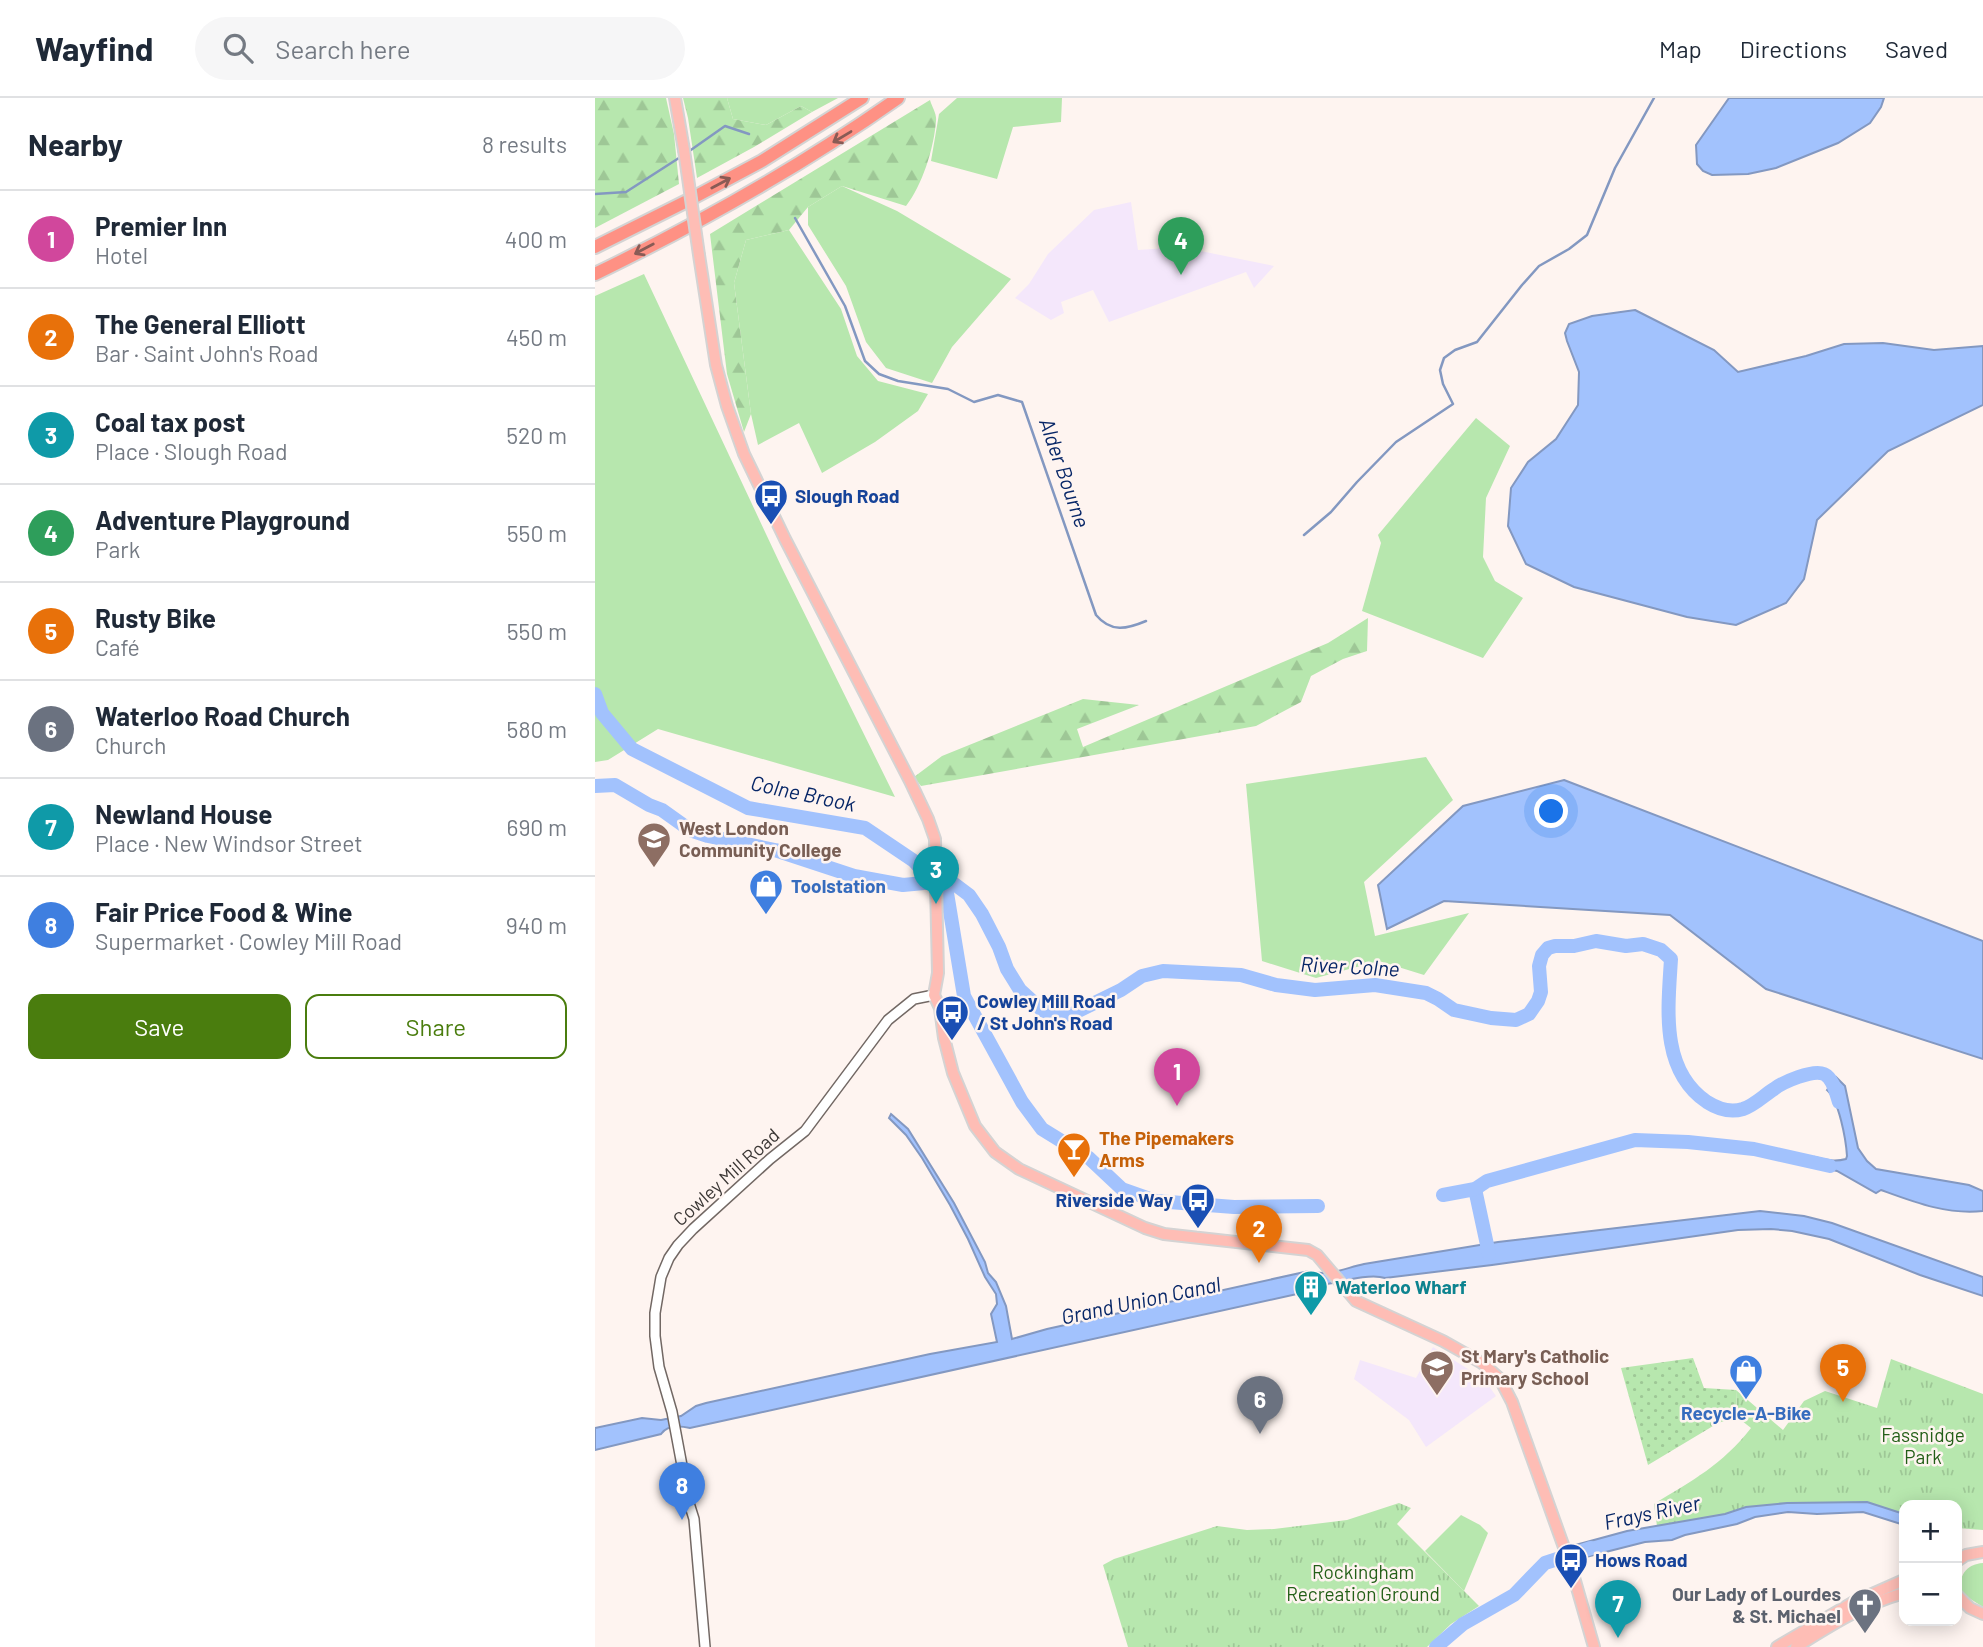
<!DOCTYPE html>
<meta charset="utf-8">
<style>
:root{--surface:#fff;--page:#f6f6f7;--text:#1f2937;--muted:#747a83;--line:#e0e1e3;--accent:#4a7d0e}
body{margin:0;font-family:Barlow,sans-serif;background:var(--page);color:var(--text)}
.controls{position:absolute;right:21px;bottom:21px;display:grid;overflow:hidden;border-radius:14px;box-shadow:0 4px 18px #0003}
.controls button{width:63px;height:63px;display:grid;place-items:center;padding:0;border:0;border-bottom:2px solid var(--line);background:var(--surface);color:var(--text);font:35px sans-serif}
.you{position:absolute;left:957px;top:714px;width:24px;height:24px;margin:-18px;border:5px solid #fff;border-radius:50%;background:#1a73e8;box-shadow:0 0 0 10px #1a73e833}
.badge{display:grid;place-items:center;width:46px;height:46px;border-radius:50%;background:var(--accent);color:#fff;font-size:23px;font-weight:700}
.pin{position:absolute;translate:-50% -58px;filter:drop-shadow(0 2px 4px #0008)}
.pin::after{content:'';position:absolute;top:37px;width:24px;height:21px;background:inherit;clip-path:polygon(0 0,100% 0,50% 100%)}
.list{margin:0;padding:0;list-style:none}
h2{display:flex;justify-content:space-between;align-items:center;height:91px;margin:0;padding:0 28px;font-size:30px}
h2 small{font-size:23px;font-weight:400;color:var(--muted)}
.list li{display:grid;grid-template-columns:46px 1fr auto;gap:21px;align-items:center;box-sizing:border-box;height:98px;padding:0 28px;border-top:2px solid var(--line)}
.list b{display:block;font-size:26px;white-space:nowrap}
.list p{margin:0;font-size:23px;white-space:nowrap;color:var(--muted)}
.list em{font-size:23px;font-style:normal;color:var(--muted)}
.actions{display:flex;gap:14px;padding:21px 28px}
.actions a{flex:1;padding:16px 0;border:2px solid var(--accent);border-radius:14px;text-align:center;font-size:24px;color:var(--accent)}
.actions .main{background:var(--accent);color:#fff}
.icon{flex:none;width:38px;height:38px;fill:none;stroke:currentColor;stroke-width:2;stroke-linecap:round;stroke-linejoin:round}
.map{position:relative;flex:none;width:1388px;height:1549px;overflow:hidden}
header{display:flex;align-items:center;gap:42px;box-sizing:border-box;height:98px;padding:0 35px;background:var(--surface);border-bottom:2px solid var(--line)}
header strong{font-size:33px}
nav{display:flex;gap:38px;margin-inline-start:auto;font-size:24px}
.search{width:490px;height:63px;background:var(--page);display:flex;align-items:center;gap:18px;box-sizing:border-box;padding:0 24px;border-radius:38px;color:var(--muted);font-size:26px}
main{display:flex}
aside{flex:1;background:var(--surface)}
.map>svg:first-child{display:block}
</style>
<header>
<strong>Wayfind</strong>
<div class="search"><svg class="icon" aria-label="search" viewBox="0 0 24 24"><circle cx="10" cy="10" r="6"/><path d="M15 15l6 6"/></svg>Search here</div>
<nav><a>Map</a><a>Directions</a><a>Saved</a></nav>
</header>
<main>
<aside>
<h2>Nearby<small>8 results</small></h2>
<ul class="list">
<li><span class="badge" style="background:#d1479c">1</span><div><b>Premier Inn</b><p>Hotel</p></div><em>400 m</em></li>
<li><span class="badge" style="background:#e8710a">2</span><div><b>The General Elliott</b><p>Bar · Saint John's Road</p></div><em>450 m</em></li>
<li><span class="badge" style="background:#0f9aa8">3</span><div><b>Coal tax post</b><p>Place · Slough Road</p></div><em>520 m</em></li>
<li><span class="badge" style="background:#2e9e5b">4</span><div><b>Adventure Playground</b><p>Park</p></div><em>550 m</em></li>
<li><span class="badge" style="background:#e8710a">5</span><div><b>Rusty Bike</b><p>Café</p></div><em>550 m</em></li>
<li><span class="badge" style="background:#6b7280">6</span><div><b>Waterloo Road Church</b><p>Church</p></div><em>580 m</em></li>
<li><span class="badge" style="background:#0f9aa8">7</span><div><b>Newland House</b><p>Place · New Windsor Street</p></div><em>690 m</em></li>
<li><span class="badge" style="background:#3f7fe0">8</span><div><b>Fair Price Food &amp; Wine</b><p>Supermarket · Cowley Mill Road</p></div><em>940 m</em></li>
</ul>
<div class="actions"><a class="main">Save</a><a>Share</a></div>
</aside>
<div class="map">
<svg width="1388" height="1549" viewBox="0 0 1388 1549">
<defs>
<pattern id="forest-firs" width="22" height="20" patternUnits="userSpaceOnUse" patternTransform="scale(1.75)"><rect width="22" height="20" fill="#b7e7ae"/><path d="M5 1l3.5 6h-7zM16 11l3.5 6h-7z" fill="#9ec796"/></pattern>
<pattern id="park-tufts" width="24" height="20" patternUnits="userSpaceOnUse" patternTransform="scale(1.75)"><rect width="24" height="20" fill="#b7e7ae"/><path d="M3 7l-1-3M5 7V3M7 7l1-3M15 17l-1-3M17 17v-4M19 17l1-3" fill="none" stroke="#9ec796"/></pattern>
<pattern id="garden-dots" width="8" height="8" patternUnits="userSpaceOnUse" patternTransform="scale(1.75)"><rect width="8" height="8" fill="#b7e7ae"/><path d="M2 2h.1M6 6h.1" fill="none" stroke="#9ec796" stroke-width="1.8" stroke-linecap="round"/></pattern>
</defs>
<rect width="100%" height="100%" fill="#fef4f0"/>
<!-- education -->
<g fill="#f4e7fb">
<polygon points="536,104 543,152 586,149 679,168 659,190 651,174 514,224 498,192 466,204 469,215 456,222 420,200 434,186 453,156 499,112"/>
<polygon points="838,1249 884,1278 893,1287 901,1298 831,1349 814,1322 759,1281 765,1262 821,1280"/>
</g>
<!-- grass -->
<g fill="#b7e7ae">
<polygon points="132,0 243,0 217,14 206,8 171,27 138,21"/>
<polygon points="362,0 467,0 466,24 418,29 402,81 336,63 344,16"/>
<polygon points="247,88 302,113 416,181 357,249 337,285 291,270 271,244 251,188 213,127 213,109"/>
<polygon points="194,132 246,211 262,258 283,283 333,296 323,313 280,344 227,375 204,325 163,347 156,316 139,185 151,142"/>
<polygon points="49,176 187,470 300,699 63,631 13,662 0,664 0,198"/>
<polygon points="881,320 915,348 891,400 888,459 900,483 928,500 888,560 767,513 786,445 783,437"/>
<polygon points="831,659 858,702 769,784 780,838 874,815 829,877 784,863 721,880 667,863 651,686"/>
<polygon points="866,1417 885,1427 893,1435 869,1493 830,1453"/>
<path d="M1388,1465V1509L1366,1495C1363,1478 1371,1466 1388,1465Z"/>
</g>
<!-- forest -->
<g fill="url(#forest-firs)">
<polygon points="0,0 71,0 79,36 84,86 0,130"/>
<polygon points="88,0 132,0 138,21 171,27 206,8 217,14 159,49 102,80 93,20"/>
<path d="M335,2C337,9 342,16 341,23C339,50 327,88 311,108L247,88L213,109L194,132L151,142L139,185L156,316L149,334L132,276L115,136Z"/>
<polygon points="773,520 772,553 748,561 716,578 706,604 661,628 326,688 319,679 347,658 488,601 544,607 482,631 488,649 733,545"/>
</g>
<!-- park -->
<g fill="url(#park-tufts)">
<path d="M1296,1261L1388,1296V1432L1362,1430V1407H1309V1416L1272,1404L1192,1405L1062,1428L1059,1406C1098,1382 1127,1367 1156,1330L1142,1319L1141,1292L1188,1332L1209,1303L1230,1293L1282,1310Z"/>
<polygon points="804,1405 816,1410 802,1426 884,1508 856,1526 832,1549 533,1549 508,1467 519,1461 622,1428 652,1432 679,1431 752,1422"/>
</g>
<!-- garden -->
<polygon fill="url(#garden-dots)" points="1098,1260 1109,1290 1141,1292 1142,1319 1123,1325 1053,1367 1026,1270"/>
<!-- water -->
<g fill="#a2c2fd" stroke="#8398c1" stroke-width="2">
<polygon points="1134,0 1289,0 1286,9 1275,25 1243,45 1181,70 1153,76 1117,77 1108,73 1102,66 1101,47"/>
<polygon points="1040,212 1119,252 1143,274 1211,258 1249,246 1288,245 1339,252 1388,248 1388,307 1293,353 1222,422 1209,481 1191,505 1141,527 1092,519 979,489 931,466 913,428 916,390 933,364 961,341 983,307 984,274 972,243 970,235 974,226 997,218"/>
<polygon points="969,682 1388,843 1388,961 1171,891 1075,817 849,803 792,831 783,787 868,708"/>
<path d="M1241,979L1250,988L1263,1050L1272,1063L1281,1071L1374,1087L1388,1093V1113C1352,1117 1319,1104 1286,1092L1281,1095L1242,1073L1217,1067L1220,1059C1231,1062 1240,1064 1251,1061L1252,1058C1251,1042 1244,1002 1232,992Z"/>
<path d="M296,1016L313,1031L359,1105L390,1164L393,1175L401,1184L411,1208L417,1241L452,1231L714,1173C734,1179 750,1170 769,1166L903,1144L1165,1113L1209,1118L1237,1125L1388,1179V1198L1325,1177L1234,1141L1197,1133L1176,1131L1143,1132L897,1167L790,1180C776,1175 748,1183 733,1186L729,1190L159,1316L95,1330C86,1328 72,1327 66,1336L0,1352V1330L47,1320L66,1322L86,1318L101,1308L111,1305L335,1256L402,1244L396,1216L402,1206L401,1196L390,1179L373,1141L355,1107L327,1060L311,1037L294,1020Z"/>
<polygon points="1272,1404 1309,1416 1309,1427 1268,1414 1222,1416 1193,1414 1160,1419 1142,1426 1090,1437 1077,1442 1050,1444 983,1461 977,1448 1032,1433 1130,1416 1151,1409 1192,1405"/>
</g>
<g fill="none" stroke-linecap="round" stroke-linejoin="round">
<!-- stream -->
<g stroke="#8398c1" stroke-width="2.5">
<polyline points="93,54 130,28 154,36"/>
<polyline points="0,96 31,94 87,58"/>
<path d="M200,120L250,208L270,263L284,276L303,283L353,291L379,304L403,297L427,304L501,517C516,535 532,531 551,523"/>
<polyline points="709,437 736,414 762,384 801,344 858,306 848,286 845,272 849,260 860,252 882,244 927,187 944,168 974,151 992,137 1020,70 1059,0"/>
</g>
<!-- river -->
<g stroke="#a2c2fd" stroke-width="14">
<polyline points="0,596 7,615 37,651 153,710 270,730 319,763 331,777 350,783 369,898 427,1004 447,1031 494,1060 527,1091 561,1103 639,1109 723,1108"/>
<path d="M0,688L20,687L54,707L67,712L95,732L113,738L180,752L259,778L308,787L350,783L358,785L374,797L387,816L404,849L412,871L425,892L447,912L462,918L477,916L526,892L547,878L568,873L646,877L681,887L720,892L780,887L831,895L843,901L859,912L896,920L921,922L934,916L943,903L946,894L944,868L947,857L953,850L960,848H979L1001,843L1031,848L1048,846L1066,852L1076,861C1073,911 1065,972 1112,1004C1123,1011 1135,1015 1148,1011C1160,1007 1168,998 1179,991C1188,984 1218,971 1229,976C1238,980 1241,995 1244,1004"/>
<polyline points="880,1091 894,1156"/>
<polyline points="848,1097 880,1091 892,1083 1040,1042 1093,1044 1159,1051 1235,1068"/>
<polyline points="841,1549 868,1526 919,1497 950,1465 996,1450"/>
</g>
<!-- tertiary casing -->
<g stroke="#726864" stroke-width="12">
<polyline id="tertiary" points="110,1549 99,1421 94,1405 77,1314 64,1269 60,1238 60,1215 66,1179 74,1160 83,1147 98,1131 175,1061 210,1033 293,922 319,901 339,897"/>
</g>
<!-- primary casing -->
<g stroke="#d4d3d3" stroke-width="14">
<g id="primary">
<polyline points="80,0 89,52"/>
<polyline points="104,157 121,267 132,308 149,356 190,441 315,683 333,721 340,741 343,875 339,897 345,910 349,940 358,975 380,1028 400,1054 424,1071 550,1130 569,1136 713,1152 722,1157 761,1203 848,1243 887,1265 905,1281 917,1304 976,1469 999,1549"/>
<polyline points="1362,1463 1371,1457 1388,1454"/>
<polyline points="1362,1497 1375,1510 1388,1516"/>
<polyline points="1182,1549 1257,1505 1309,1482"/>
<path d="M1201,1549C1236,1527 1269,1506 1309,1495"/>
</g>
</g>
<!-- motorway casing -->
<g stroke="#d4d3d3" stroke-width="16">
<g id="motorway">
<polyline points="0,149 92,103 167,63 267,0"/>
<path d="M0,176C105,125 208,67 303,0"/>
</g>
</g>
<!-- tertiary -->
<use href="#tertiary" stroke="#fff" stroke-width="9"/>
<!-- primary -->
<use href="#primary" stroke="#febdb5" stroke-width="10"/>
<!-- motorway -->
<use href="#motorway" stroke="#fe9184" stroke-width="12"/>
<!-- primary-bridge casing -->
<g stroke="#d4d3d3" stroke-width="14" stroke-linecap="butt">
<polyline id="primary-bridge" points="89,52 104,157"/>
</g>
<!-- primary-bridge -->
<use href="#primary-bridge" stroke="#febdb5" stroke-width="10"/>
</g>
<!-- one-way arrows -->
<defs><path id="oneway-shaft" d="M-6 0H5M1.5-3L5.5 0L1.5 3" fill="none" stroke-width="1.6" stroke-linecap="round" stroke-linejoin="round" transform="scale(1.75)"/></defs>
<g stroke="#895b55">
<use href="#oneway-shaft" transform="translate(247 39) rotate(149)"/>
<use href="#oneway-shaft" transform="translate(126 85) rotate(-28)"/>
<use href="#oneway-shaft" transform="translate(49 151) rotate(152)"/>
</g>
<!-- icons -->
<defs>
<g id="bus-pin" transform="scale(1.75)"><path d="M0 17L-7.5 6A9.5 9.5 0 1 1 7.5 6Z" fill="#1a4fb4" stroke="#fef4f0"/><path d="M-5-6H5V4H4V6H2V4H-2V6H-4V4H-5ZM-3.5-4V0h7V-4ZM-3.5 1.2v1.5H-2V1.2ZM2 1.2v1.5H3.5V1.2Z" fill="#fff"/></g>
<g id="school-pin" transform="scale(1.75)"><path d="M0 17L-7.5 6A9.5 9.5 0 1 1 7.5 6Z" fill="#8d6e63" stroke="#fef4f0"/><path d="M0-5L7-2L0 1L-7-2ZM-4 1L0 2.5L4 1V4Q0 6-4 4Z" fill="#fff"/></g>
<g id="shop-pin" transform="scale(1.75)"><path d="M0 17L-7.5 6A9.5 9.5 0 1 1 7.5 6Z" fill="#3f7fe0" stroke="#fef4f0"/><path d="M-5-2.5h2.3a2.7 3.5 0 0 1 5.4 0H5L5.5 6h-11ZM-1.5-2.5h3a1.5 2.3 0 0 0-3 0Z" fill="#fff"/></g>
<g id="bar-pin" transform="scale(1.75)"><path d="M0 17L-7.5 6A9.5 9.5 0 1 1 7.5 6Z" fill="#e8710a" stroke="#fef4f0"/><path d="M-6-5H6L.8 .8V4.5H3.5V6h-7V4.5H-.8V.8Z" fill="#fff"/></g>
<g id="building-pin" transform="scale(1.75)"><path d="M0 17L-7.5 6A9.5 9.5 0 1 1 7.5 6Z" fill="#0f9aa8" stroke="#fef4f0"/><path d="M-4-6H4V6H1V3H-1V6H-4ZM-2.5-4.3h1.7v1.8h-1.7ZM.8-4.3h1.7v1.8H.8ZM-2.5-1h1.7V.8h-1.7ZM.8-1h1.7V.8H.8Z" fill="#fff"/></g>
<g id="church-pin" transform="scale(1.75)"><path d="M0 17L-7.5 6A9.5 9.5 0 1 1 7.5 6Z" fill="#6b7280" stroke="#fef4f0"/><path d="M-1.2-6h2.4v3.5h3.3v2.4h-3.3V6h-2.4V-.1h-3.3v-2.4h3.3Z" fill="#fff"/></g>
</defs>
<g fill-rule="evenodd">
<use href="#bus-pin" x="176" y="398"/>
<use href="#school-pin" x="59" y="741"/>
<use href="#shop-pin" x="171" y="788"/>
<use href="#bus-pin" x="357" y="914"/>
<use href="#bar-pin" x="479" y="1051"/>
<use href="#bus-pin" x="603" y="1102"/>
<use href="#building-pin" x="716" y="1189"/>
<use href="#school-pin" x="842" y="1269"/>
<use href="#shop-pin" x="1151" y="1273"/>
<use href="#bus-pin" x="976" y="1462"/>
<use href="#church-pin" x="1270" y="1507"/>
</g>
<g text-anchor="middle" stroke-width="5" stroke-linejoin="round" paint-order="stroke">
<!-- transit labels -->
<g font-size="19" font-weight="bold" fill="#164399" stroke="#fef4f0" text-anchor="start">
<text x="200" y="405">Slough Road</text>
<text x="382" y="910">Cowley Mill Road<tspan x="382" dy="22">/ St John's Road</tspan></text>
<text x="578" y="1109" text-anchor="end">Riverside Way</text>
<text x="1000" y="1469">Hows Road</text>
</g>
<!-- education labels -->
<g font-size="19" font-weight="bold" fill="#785e54" stroke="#fef4f0" text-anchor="start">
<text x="84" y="737">West London<tspan x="84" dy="22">Community College</tspan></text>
<text x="866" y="1265">St Mary's Catholic<tspan x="866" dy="22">Primary School</tspan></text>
</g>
<!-- shop labels -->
<g font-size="19" font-weight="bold" fill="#366cbe" stroke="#fef4f0" text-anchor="start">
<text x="196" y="795">Toolstation</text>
<text x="1151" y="1322" text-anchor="middle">Recycle-A-Bike</text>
</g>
<!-- food labels -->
<g font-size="19" font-weight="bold" fill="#c56008" stroke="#fef4f0" text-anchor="start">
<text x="504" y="1047">The Pipemakers<tspan x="504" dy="22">Arms</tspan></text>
</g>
<!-- street labels -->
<g font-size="19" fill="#3b3735" stroke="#fef4f0">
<text transform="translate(131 1079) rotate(-42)" y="7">Cowley Mill Road</text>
</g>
<!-- culture labels -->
<g font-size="19" font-weight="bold" fill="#0d838f" stroke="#fef4f0" text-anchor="start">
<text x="740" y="1196">Waterloo Wharf</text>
</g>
<!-- park labels -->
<g font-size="19" fill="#235f17" stroke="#fef4f0">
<text x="1328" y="1344">Fassnidge<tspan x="1328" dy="22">Park</tspan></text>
<text x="768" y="1481">Rockingham<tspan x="768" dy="22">Recreation Ground</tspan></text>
</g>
<!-- worship labels -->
<g font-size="19" font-weight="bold" fill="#5b616d" stroke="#fef4f0" text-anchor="end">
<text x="1246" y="1503">Our Lady of Lourdes<tspan x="1246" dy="22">&amp; St. Michael</tspan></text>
</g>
<!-- water labels -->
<g font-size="21" font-style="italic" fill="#072667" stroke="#fef4f0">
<text transform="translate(469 375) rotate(71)" y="7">Alder Bourne</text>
<text transform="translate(208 696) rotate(12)" y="7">Colne Brook</text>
<text transform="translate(755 869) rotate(3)" y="7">River Colne</text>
<text transform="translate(546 1203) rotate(-12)" y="7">Grand Union Canal</text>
<text transform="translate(1057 1415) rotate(-12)" y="7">Frays River</text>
</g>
</g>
</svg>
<div class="controls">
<button>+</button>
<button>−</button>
</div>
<div class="you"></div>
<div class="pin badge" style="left:582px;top:1008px;background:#d1479c">1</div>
<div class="pin badge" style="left:664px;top:1165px;background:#e8710a">2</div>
<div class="pin badge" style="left:341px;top:806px;background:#0f9aa8">3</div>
<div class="pin badge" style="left:586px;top:177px;background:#2e9e5b">4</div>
<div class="pin badge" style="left:1248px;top:1304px;background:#e8710a">5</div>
<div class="pin badge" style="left:665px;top:1336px;background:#6b7280">6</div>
<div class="pin badge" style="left:1023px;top:1540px;background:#0f9aa8">7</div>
<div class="pin badge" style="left:87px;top:1422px;background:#3f7fe0">8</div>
</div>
</main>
